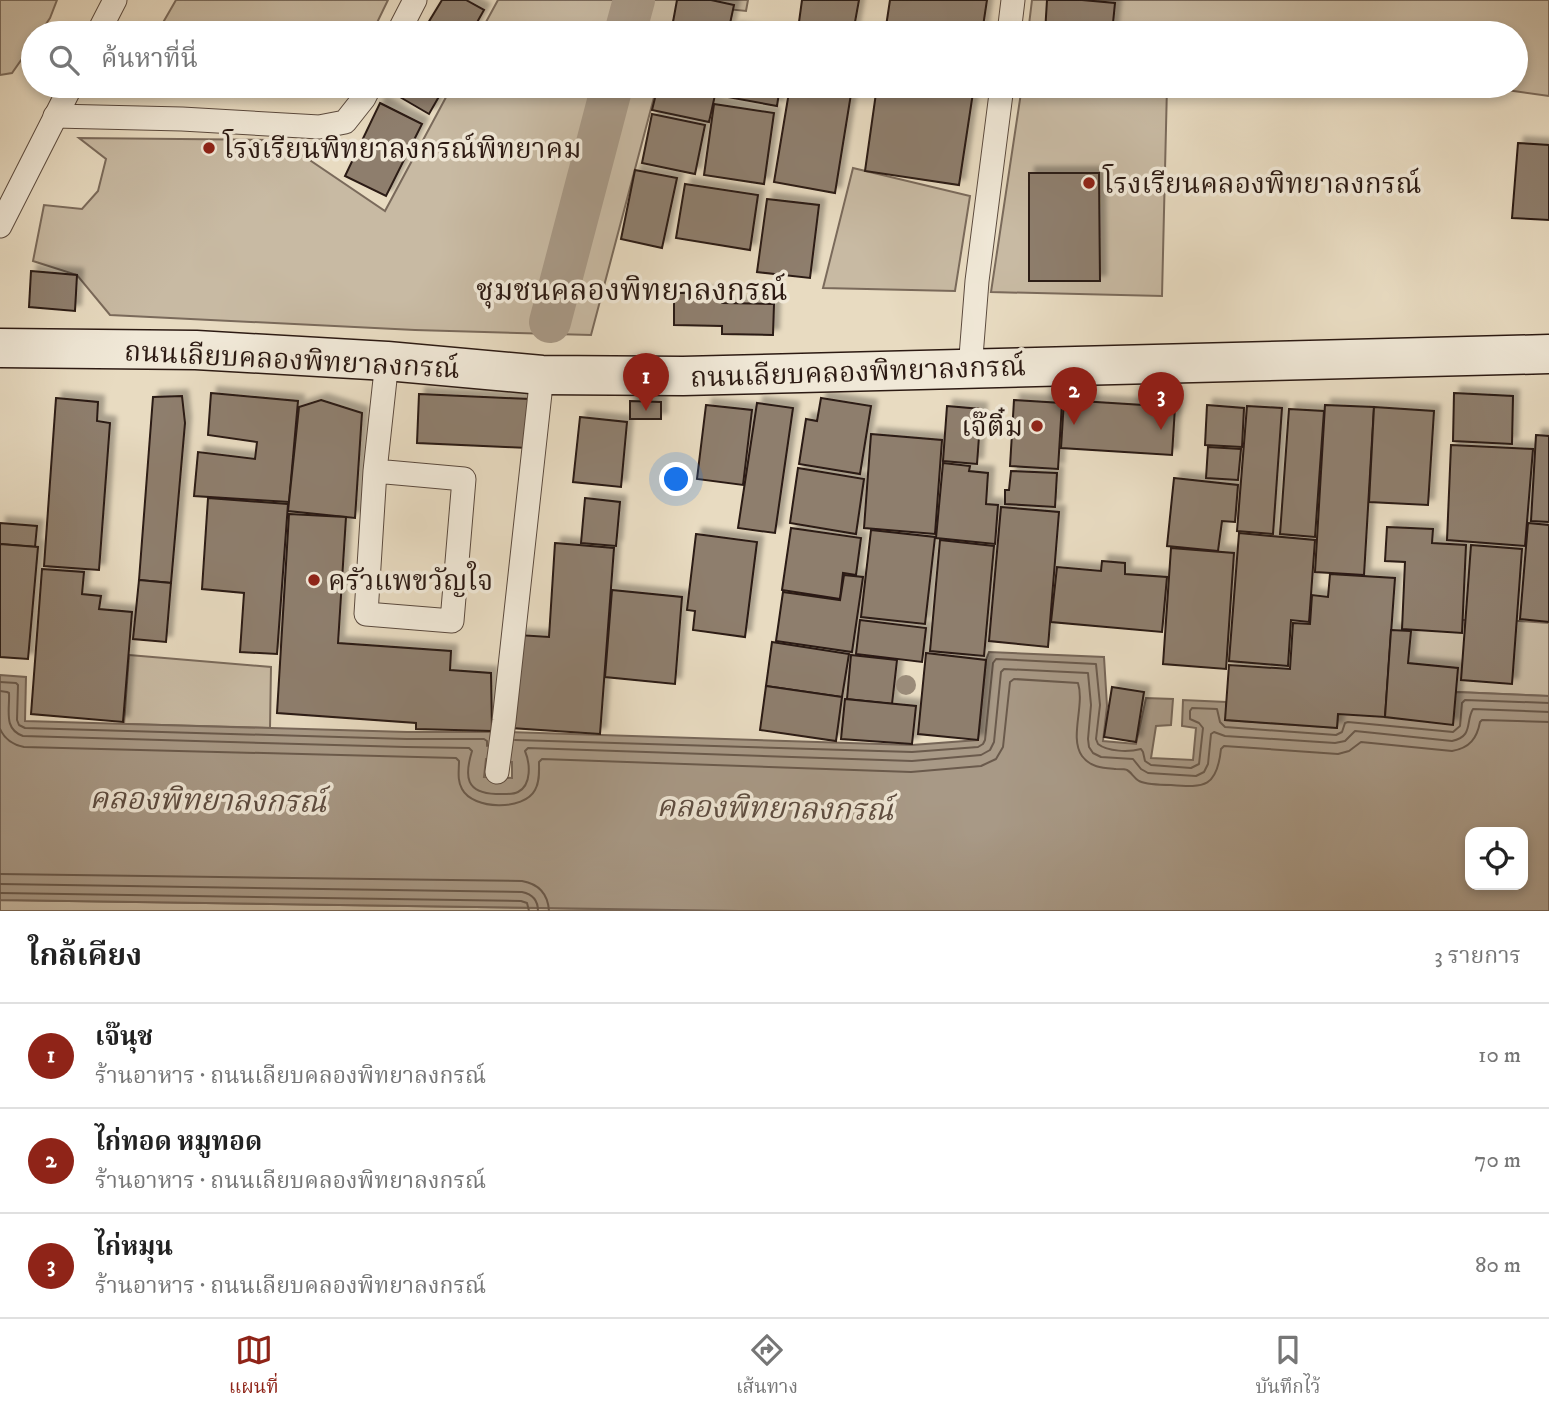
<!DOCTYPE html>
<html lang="th">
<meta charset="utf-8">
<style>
:root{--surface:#fff;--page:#f2f2f2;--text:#222;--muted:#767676;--line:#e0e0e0;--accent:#8f2418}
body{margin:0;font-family:"IM FELL DW Pica","Noto Serif Thai",serif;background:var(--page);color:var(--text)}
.controls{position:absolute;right:21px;bottom:21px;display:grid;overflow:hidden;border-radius:14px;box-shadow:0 4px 10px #0003}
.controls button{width:63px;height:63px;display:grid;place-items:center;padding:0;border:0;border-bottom:2px solid var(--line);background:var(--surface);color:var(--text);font:35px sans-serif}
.you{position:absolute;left:677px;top:480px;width:24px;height:24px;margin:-18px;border:5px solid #fff;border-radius:50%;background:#1a73e8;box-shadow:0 0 0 10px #1a73e833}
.badge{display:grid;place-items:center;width:46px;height:46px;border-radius:50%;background:var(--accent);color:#fff;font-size:23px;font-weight:700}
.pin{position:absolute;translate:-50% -58px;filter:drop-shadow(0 2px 4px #0008)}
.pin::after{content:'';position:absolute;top:37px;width:24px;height:21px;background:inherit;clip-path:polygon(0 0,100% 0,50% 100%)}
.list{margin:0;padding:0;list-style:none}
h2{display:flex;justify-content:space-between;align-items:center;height:91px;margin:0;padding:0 28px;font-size:30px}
h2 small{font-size:23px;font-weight:400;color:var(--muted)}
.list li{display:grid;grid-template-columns:46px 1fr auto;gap:21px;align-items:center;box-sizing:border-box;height:105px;padding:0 28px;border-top:2px solid var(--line)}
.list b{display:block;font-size:26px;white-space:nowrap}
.list p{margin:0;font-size:23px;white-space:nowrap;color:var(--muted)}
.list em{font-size:23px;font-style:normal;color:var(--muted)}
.icon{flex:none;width:38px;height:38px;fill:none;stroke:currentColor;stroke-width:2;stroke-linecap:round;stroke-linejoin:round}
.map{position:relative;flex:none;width:1549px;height:911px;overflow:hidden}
.search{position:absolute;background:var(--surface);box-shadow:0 4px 10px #0003;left:21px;right:21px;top:21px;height:77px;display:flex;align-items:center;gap:18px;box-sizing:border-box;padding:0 24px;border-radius:38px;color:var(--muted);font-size:26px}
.sheet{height:406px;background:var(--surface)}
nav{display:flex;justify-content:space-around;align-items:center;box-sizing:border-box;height:98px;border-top:2px solid var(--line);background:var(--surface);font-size:19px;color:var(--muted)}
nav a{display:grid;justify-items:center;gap:4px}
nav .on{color:var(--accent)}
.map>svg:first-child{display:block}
</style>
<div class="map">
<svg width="1549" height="911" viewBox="0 0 1549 911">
<defs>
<filter id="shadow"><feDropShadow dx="6" dy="-6" stdDeviation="2" flood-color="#0004"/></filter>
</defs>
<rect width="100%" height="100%" fill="#e8dbc1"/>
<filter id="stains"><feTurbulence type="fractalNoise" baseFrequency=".00286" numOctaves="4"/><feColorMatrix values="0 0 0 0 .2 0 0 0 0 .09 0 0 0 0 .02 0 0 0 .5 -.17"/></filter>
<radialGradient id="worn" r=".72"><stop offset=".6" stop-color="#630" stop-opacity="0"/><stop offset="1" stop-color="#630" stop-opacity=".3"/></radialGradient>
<!-- green -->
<g fill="#c8baa3" stroke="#7a6a5b" stroke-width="2">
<polygon points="0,0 57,0 50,18 40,33 33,33 33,43 12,73 0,75"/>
<polygon points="176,0 388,0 372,33 157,33"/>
<polygon points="498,0 748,0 746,11 678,4 670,33 480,33"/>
<polygon points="1032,0 1549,0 1549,96 1478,86 1516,86 1516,33 1028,33"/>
<polygon points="127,86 338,86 298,94 125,90"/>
<polygon points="452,86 657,86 591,335 415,330 110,315 77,275 33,261 44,205 82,209 98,191 106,159 79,138 280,140 385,211"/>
<polygon points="1022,86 1167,86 1162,296 991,292"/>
<polygon points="853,168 970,196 955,291 823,288"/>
<polygon points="1409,620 1505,620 1549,623 1549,696 1456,692 1403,667"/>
<polygon points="129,655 271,667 270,728 124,724"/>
<polygon points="0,900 739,911 0,911"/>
</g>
<!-- water -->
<path fill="#a89986" stroke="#766658" stroke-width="2" fill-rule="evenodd" d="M989,652L1104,657L1107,706L1103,741L1136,744L1146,698L1173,699L1171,725L1156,726L1151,758L1193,760L1196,728L1182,726L1183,700L1226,702V720L1337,728L1338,714L1456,692L1549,696V911H739L0,900V675L26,677L25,721L407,732H495L494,759H486L484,777L512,778V762H506L507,732L912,745L978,740L986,660ZM1470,832H1523V885H1470Z"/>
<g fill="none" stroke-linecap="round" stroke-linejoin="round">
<!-- shore -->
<g stroke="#6a5a4c" stroke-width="2">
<polyline points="0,682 16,683 18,685 17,720 19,725 25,728 407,739 484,739 487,741 487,746"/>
<path d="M0,691L7,692L9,693C10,710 3,729 23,736L406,747L469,748L472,751C464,777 466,793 496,794C503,794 512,795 518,792C532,785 530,763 525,751L528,748L912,761L981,755L990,750L994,742L1001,672L1004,669L1088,673L1091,705L1088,739L1089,747L1093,753L1101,757L1133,759L1141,769L1148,773L1196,776L1204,772L1208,764L1211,734L1214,732L1225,736L1335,743L1345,741L1355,731L1452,741C1474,736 1465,722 1473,709L1549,712"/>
<path d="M0,729C5,740 13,745 24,747L456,758L459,761C459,771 457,780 462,789C473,810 524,811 535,790C540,781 539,771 539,762L542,759L911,772L981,766L996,759L1003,747L1010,682L1014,679L1078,683C1085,705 1069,738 1082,756C1091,768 1104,768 1116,769C1117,769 1126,769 1127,770C1131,772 1134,778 1139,781C1148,785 1160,785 1171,785C1205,788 1217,787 1221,749L1224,746L1338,754L1349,751L1361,742L1452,751C1470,748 1477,738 1480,722L1482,720L1549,722"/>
<path d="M515,740L912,752L978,747L983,744L985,740L993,663L996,659L1096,664L1100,705L1096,739L1098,744C1108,752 1129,752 1141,749L1143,752L1145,761L1151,765L1191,768L1199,764L1203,728L1199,723L1190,719V711L1192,708L1217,709L1220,722L1225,727L1336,735L1342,732L1345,723L1348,722L1453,732L1460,726L1462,703L1465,700L1549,703"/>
<path d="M0,874L522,881C539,884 548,894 549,911"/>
<path d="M0,884L522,892C532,894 538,900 538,911"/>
<polyline points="0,893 521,901 527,903 529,911"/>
</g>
<!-- canal -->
<g stroke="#a89986" stroke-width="42">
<polyline points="625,33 634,0"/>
<polyline points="550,322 612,86"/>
</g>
</g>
<!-- building -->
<g fill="#8e7e6d" stroke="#2c1a13" stroke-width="2" filter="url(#shadow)">
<polygon points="442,0 466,0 484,10 471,33 434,33 425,28"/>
<polygon points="677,0 711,0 734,5 728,33 671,33"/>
<polygon points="802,0 859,0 853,33 799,22"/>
<polygon points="890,0 987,0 982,33 885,33"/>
<polygon points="1047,0 1082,0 1115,3 1112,33 1045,33"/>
<polygon points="734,28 765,33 733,33"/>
<polygon points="397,86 445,86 429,114 393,93"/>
<polygon points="658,86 717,86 709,122 652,110"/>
<polygon points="724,86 780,86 777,106 722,96"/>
<polygon points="790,86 807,86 851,94 835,193 774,182"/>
<polygon points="877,86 974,86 959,185 865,171"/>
<polygon points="380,103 422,124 386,196 345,176"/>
<polygon points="714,104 774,113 764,184 704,175"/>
<polygon points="652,114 705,125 695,174 642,163"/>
<polygon points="1518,143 1549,145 1549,220 1512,218"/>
<polygon points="635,170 677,178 662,248 621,239"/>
<polygon points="1029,173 1099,173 1100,281 1029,281"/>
<polygon points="685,184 758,195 750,250 676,238"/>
<polygon points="767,199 819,205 810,278 757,272"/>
<polygon points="31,271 77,275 75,311 29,307"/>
<polygon points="674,293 722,293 722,303 774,304 773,335 722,334 722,326 674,325"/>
<polygon points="211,393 298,401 289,502 194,496 198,452 255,459 257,442 208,435"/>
<polygon points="1454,393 1513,396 1512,444 1453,441"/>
<polygon points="419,394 530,399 528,448 417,443"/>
<polygon points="182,396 185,423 171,583 139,580 153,397"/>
<polygon points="56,398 98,402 97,421 110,423 99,570 44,566"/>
<polygon points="821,398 871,406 860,474 799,464 806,419 817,421"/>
<polygon points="321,400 362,413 355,518 288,511 299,407"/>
<polygon points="1014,400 1062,403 1058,469 1010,466"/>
<polygon points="1064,400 1175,407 1172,455 1061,448"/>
<polygon points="630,401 661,402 661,419 630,419"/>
<polygon points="757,403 793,408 775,533 738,528"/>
<polygon points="706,405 752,410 743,485 697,479"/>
<polygon points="1207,405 1244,408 1242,447 1205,445"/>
<polygon points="1325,405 1374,407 1364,575 1315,572"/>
<polygon points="947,406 981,409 977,464 943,461"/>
<polygon points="1247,406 1282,408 1273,534 1237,531"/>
<polygon points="1374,407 1434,411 1428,505 1369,502"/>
<polygon points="1289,409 1324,411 1315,537 1280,534"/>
<polygon points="580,417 627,422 621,487 573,482"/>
<polygon points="871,434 942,440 935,534 864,528"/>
<polygon points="1536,435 1549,436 1549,522 1531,521"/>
<polygon points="1451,445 1533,449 1525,546 1447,540"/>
<polygon points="1208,447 1241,449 1238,480 1206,478"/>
<polygon points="943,463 970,466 969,471 988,473 986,504 998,505 995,544 936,538"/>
<polygon points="798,468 864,479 856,534 790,523"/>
<polygon points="1011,471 1057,473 1055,507 1005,504 1005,490 1009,490"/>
<polygon points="1174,478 1238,485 1235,522 1222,521 1218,551 1167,546"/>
<polygon points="208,498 288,504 277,654 240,652 244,593 202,589"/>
<polygon points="585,498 620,502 616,546 581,543"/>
<polygon points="1001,507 1059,512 1048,647 989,641"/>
<polygon points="289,514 346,517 338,643 451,651 450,670 491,673 492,731 416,729 416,723 277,713"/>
<polygon points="0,523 37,526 35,547 0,544"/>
<polygon points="1528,523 1549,525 1549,622 1520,619"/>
<polygon points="1387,527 1433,529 1432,543 1466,545 1462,633 1402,629 1405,562 1385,561"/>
<polygon points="791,528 861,538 856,575 843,573 840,599 782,590"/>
<polygon points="871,530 935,537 925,624 861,617"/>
<polygon points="1239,533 1315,540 1309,622 1291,620 1288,666 1229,661"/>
<polygon points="696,534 757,542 745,637 693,630 695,611 687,610"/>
<polygon points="940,540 994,546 984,656 930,651"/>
<polygon points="555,543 614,548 600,734 511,728 518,635 549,637"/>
<polygon points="0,544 38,547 28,659 0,657"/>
<polygon points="1471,545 1522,549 1512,684 1461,680"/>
<polygon points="1171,548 1234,553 1226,669 1163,664"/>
<polygon points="1102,561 1125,563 1125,574 1167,577 1162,632 1051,622 1057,567 1101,571"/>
<polygon points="42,569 84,572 82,594 101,596 99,609 132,612 123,722 31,714"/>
<polygon points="1330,574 1395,578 1385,717 1338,714 1337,728 1225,720 1229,665 1290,669 1293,623 1310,624 1312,595 1328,597"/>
<polygon points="844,575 863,577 852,652 776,641 783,592 840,600"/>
<polygon points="139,580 171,583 166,642 133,639"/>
<polygon points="612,590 682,597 675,684 605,677"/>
<polygon points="860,620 926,628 922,662 856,654"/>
<polygon points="1391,630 1411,631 1408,663 1458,668 1453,725 1385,717"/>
<polygon points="772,642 849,654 842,697 766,686"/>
<polygon points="926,653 986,660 978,740 918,734"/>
<polygon points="851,655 897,660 892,704 847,699"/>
<polygon points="766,686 842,697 836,741 760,730"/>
<polygon points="1112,687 1144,692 1136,742 1104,737"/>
<polygon points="845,699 916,706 912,744 841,739"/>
</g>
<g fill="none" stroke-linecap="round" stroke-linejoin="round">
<!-- lane casing -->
<g stroke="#5b4a3e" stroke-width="25">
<g id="lane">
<polyline points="98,33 115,0"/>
<polyline points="398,33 415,0"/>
<polyline points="1009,33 1013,0"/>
<polyline points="55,116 182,119 319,127 345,122 364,98 370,86"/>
<polyline points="0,226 71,86"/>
<polyline points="970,369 977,281 1002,86"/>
<polyline points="375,471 464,479 452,621 366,614 375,471 387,361"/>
<polyline points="497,772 504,721 542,375"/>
</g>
</g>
<!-- secondary casing -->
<g stroke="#2c1a13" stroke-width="41">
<polyline id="secondary" points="0,348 196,350 387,361 542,375 683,376 1549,354"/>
</g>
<!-- lane -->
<use href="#lane" stroke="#f0e8d7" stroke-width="23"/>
<!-- secondary -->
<use href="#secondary" stroke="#f0e8d7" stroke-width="38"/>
</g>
<!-- trees -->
<circle fill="#9a8b79" cx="906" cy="685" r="10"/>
<!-- markers -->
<g fill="#8f2418" stroke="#f0e8d7" stroke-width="2.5">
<circle cx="209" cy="148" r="7"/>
<circle cx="1089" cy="183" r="7"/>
<circle cx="1037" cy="426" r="7"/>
<circle cx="314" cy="580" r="7"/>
</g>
<g text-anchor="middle" stroke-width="7" stroke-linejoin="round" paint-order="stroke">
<!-- poi labels -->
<g font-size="28" fill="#2c1a13" stroke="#f0e8d7" text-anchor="start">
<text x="223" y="158">โรงเรียนพิทยาลงกรณ์พิทยาคม</text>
<text x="1103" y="193">โรงเรียนคลองพิทยาลงกรณ์</text>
<text x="1023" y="436" text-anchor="end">เจ๊ติ๋ม</text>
<text x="328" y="590">ครัวแพขวัญใจ</text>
</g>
<!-- street labels -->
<g font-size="28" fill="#2c1a13" stroke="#f0e8d7">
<text transform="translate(292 359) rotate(3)" y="10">ถนนเลียบคลองพิทยาลงกรณ์</text>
<text transform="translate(858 371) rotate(-2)" y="10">ถนนเลียบคลองพิทยาลงกรณ์</text>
</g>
<!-- neighbourhood labels -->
<g font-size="30" fill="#2c1a13" stroke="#f0e8d7">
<text x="632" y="300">ชุมชนคลองพิทยาลงกรณ์</text>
</g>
<!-- water labels -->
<g font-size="30" font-style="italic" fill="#5e4d41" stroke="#f0e8d7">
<text transform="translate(208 800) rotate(1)" y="10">คลองพิทยาลงกรณ์</text>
<text transform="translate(775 808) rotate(1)" y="10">คลองพิทยาลงกรณ์</text>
</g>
</g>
<rect width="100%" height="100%" filter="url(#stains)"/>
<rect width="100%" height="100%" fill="url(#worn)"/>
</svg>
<div class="controls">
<button><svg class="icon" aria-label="locate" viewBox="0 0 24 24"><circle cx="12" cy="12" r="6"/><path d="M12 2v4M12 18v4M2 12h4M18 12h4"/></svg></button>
</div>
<div class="you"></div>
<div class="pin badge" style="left:646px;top:411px">1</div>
<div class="pin badge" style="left:1074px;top:425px">2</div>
<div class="pin badge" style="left:1161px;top:430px">3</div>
<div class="search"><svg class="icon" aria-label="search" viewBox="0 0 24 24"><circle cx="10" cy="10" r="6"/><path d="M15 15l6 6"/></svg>ค้นหาที่นี่</div>
</div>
<section class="sheet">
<h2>ใกล้เคียง<small>3 รายการ</small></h2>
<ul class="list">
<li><span class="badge">1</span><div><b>เจ๊นุช</b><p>ร้านอาหาร · ถนนเลียบคลองพิทยาลงกรณ์</p></div><em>10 m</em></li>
<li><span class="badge">2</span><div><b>ไก่ทอด หมูทอด</b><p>ร้านอาหาร · ถนนเลียบคลองพิทยาลงกรณ์</p></div><em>70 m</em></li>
<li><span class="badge">3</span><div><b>ไก่หมุน</b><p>ร้านอาหาร · ถนนเลียบคลองพิทยาลงกรณ์</p></div><em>80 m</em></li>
</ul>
</section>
<nav>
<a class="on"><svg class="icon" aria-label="map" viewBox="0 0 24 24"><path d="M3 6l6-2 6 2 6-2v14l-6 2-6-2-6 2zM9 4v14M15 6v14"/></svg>แผนที่</a>
<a><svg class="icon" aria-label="directions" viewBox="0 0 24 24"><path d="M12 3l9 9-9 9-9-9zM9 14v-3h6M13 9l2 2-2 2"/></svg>เส้นทาง</a>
<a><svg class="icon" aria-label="saved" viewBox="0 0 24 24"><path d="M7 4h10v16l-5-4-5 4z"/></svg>บันทึกไว้</a>
</nav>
